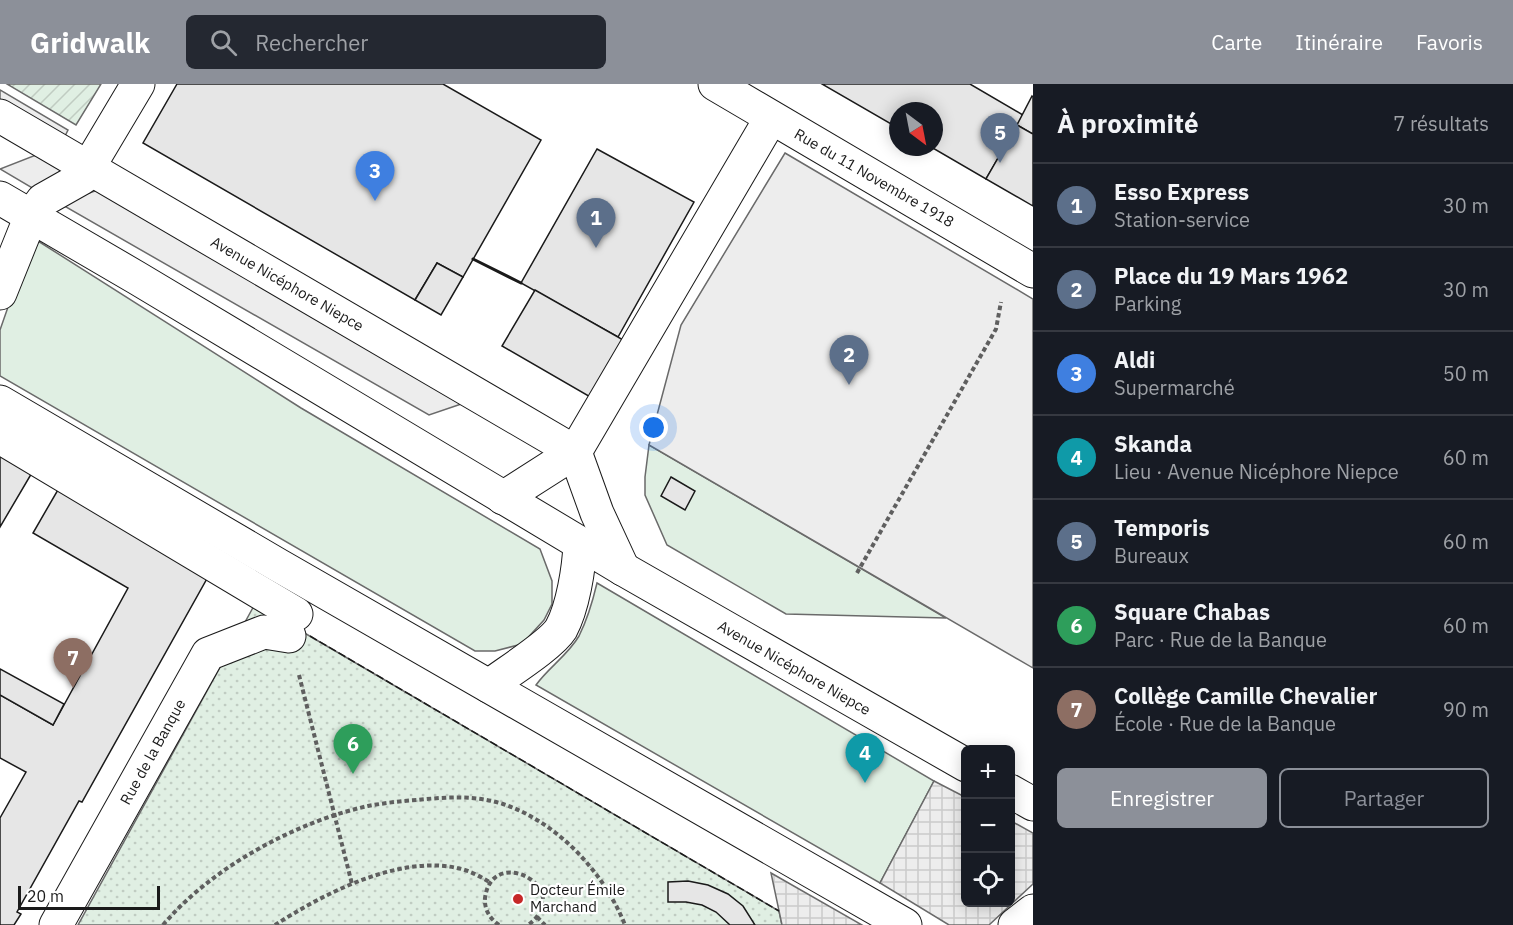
<!DOCTYPE html>
<html lang="fr">
<meta charset="utf-8">
<style>
:root{--surface:#171b24;--page:#242831;--text:#f1f3f6;--muted:#9ea1a6;--line:#363941;--accent:#8c9099}
body{margin:0;font-family:"IBM Plex Sans",sans-serif;background:var(--page);color:var(--text)}
.controls{position:absolute;right:18px;bottom:18px;display:grid;overflow:hidden;border-radius:9px;box-shadow:0 3px 15px #0003}
.controls button{width:54px;height:54px;display:grid;place-items:center;padding:0;border:0;border-bottom:2px solid var(--line);background:var(--surface);color:var(--text);font:30px sans-serif}
.compass{position:absolute;left:889px;top:18px;width:54px;height:54px;border-radius:50%;background:var(--surface);box-shadow:0 3px 15px #0003;rotate:148deg}
.scale{position:absolute;left:18px;bottom:15px;width:142px;box-sizing:border-box;padding-left:6px;border:3px solid #1a1a1a;border-top:0;font-size:16px;line-height:21px;white-space:nowrap;color:#1a1a1a;-webkit-text-stroke:4px #fff;paint-order:stroke}
.you{position:absolute;left:654px;top:344px;width:21px;height:21px;margin:-15px;border:4px solid #fff;border-radius:50%;background:#1a73e8;box-shadow:0 0 0 9px #1a73e833}
.badge{display:grid;place-items:center;width:39px;height:39px;border-radius:50%;background:var(--accent);color:#fff;font-size:20px;font-weight:700}
.pin{position:absolute;translate:-50% -50px;filter:drop-shadow(0 2px 3px #0008)}
.pin::after{content:'';position:absolute;top:32px;width:21px;height:18px;background:inherit;clip-path:polygon(0 0,100% 0,50% 100%)}
.list{margin:0;padding:0;list-style:none}
h2{display:flex;justify-content:space-between;align-items:center;height:78px;margin:0;padding:0 24px;font-size:26px}
h2 small{font-size:20px;font-weight:400;color:var(--muted)}
.list li{display:grid;grid-template-columns:39px 1fr auto;gap:18px;align-items:center;box-sizing:border-box;height:84px;padding:0 24px;border-top:2px solid var(--line)}
.list b{display:block;font-size:22px;white-space:nowrap}
.list p{margin:0;font-size:20px;white-space:nowrap;color:var(--muted)}
.list em{font-size:20px;font-style:normal;color:var(--muted)}
.actions{display:flex;gap:12px;padding:18px 24px}
.actions a{flex:1;padding:14px 0;border:2px solid var(--accent);border-radius:9px;text-align:center;font-size:21px;color:var(--accent)}
.actions .main{background:var(--accent);color:#fff}
.icon{flex:none;width:33px;height:33px;fill:none;stroke:currentColor;stroke-width:2;stroke-linecap:round;stroke-linejoin:round}
.map{position:relative;flex:none;width:1033px;height:841px;overflow:hidden}
header{display:flex;align-items:center;gap:36px;box-sizing:border-box;height:84px;padding:0 30px;background:var(--accent);color:#fff}
header strong{font-size:28px}
nav{display:flex;gap:33px;margin-inline-start:auto;font-size:21px}
.search{width:420px;height:54px;background:var(--page);display:flex;align-items:center;gap:15px;box-sizing:border-box;padding:0 21px;border-radius:9px;color:var(--muted);font-size:22px}
main{display:flex}
aside{flex:1;background:var(--surface)}
.map>svg:first-child{display:block}
</style>
<header>
<strong>Gridwalk</strong>
<div class="search"><svg class="icon" aria-label="search" viewBox="0 0 24 24"><circle cx="10" cy="10" r="6"/><path d="M15 15l6 6"/></svg>Rechercher</div>
<nav><a>Carte</a><a>Itinéraire</a><a>Favoris</a></nav>
</header>
<main>
<div class="map">
<svg width="1033" height="841" viewBox="0 0 1033 841">
<defs>
<pattern id="park-dots" width="8" height="8" patternUnits="userSpaceOnUse" patternTransform="scale(1.5)"><rect width="8" height="8" fill="#e0efe3"/><path d="M2 2h.1M6 6h.1" fill="none" stroke="#c0ccc2" stroke-width="1.8" stroke-linecap="round"/></pattern>
<pattern id="garden-furrows" width="10" height="10" patternUnits="userSpaceOnUse" patternTransform="scale(1.5)"><rect width="10" height="10" fill="#e0efe3"/><path d="M-1 1l2-2M0 10L10 0M9 11l2-2" fill="none" stroke="#c0ccc2"/></pattern>
<pattern id="plaza-grid" width="8" height="8" patternUnits="userSpaceOnUse" patternTransform="scale(1.5)"><rect width="8" height="8" fill="#ededed"/><path d="M0 4h8M4 0v8" fill="none" stroke="#cbcbcb"/></pattern>
</defs>
<rect width="100%" height="100%" fill="#fff"/>
<!-- grass -->
<g fill="#e0efe3" stroke="#6a6a6a" stroke-width="1.5">
<polygon points="38,157 301,324 540,465 552,497 552,520 544,536 522,560 495,567 475,567 0,292 0,246 23,180"/>
<polygon points="649,361 946,534 786,530 667,461 645,411 645,393"/>
<path d="M597,499L934,697L880,799L536,601C548,584 568,571 579,552C587,536 593,516 597,499Z"/>
</g>
<!-- park -->
<polygon fill="url(#park-dots)" stroke="#6a6a6a" stroke-width="1.5" points="255,520 779,827 782,841 78,841"/>
<!-- garden -->
<polygon fill="url(#garden-furrows)" stroke="#6a6a6a" stroke-width="1.5" points="7,0 101,0 76,41"/>
<!-- parking -->
<g fill="#ededed" stroke="#6a6a6a" stroke-width="1.5">
<polygon points="0,6 68,46 62,58 0,21"/>
<polygon points="41,69 80,91 39,108 0,85"/>
<polygon points="785,69 1033,215 1033,584 649,361 681,241"/>
<polygon points="101,105 470,317 429,331 59,119"/>
</g>
<!-- plaza -->
<g fill="url(#plaza-grid)" stroke="#6a6a6a" stroke-width="1.5">
<polygon points="934,697 965,713 966,818 1010,818 1011,737 1033,749 1033,800 989,841 949,841 880,799"/>
<polygon points="771,789 862,841 782,841"/>
</g>
<!-- building -->
<g fill="#e6e6e6" stroke="#1a1a1a" stroke-width="1.5">
<polygon points="177,0 443,0 541,56 463,193 437,179 415,216 143,59"/>
<polygon points="822,0 970,0 1023,31 986,95 931,63 934,63 934,27 898,27 898,44"/>
<polygon points="1032,12 1033,13 1033,50 1017,41"/>
<polygon points="1017,41 1033,50 1033,122 986,95"/>
<polygon points="597,65 694,118 618,253 521,199"/>
<polygon points="437,179 463,193 441,231 415,216"/>
<polygon points="535,206 625,257 592,314 502,262"/>
<polygon points="0,370 33,387 0,443"/>
<polygon points="671,393 695,407 685,426 661,412"/>
<polygon points="59,404 209,491 82,718 79,717 17,828 21,830 14,841 0,841 0,734 26,688 0,674 0,611 53,641 128,504 33,449"/>
<polygon points="0,585 64,620 53,641 0,611"/>
<polygon points="688,797 708,801 728,810 743,822 755,841 730,841 716,828 702,821 686,818 668,818 668,798"/>
</g>
<g fill="none" stroke-linecap="round" stroke-linejoin="round">
<!-- street casing -->
<g stroke="#1a1a1a" stroke-width="35">
<g id="street">
<polyline points="0,32 575,368 597,429 623,485"/>
<polyline points="0,209 31,132 43,116 82,94 138,0"/>
<polyline points="0,353 296,530"/>
<polyline points="503,414 575,368 771,34"/>
<path d="M489,602C506,589 551,561 561,545C573,523 579,484 580,460"/>
<polyline points="56,841 208,570 264,548 289,552"/>
</g>
</g>
<!-- secondary casing -->
<g stroke="#1a1a1a" stroke-width="35">
<g id="secondary">
<polyline points="715,0 1033,187"/>
<polyline points="1015,841 1033,827"/>
</g>
</g>
<!-- primary casing -->
<g stroke="#1a1a1a" stroke-width="35">
<g id="primary">
<polyline points="0,114 137,194 623,485 966,681"/>
<polyline points="0,318 278,481 905,841"/>
<polyline points="1010,707 1033,720"/>
</g>
</g>
<!-- path -->
<g stroke="#5f5f5f" stroke-width="4" stroke-dasharray="4.5 3" stroke-linecap="butt">
<polyline points="857,489 996,245 1001,218"/>
<polyline points="299,591 352,800"/>
<polyline points="537,833 545,841"/>
<path d="M163,841C211,784 295,738 368,722C384,719 401,717 417,716C445,713 475,711 503,720C557,738 604,788 625,841"/>
<path d="M275,841C323,810 398,771 457,784C469,786 481,793 491,799"/>
<path d="M499,841C490,835 484,825 485,814C492,759 577,805 528,841"/>
</g>
<!-- street -->
<use href="#street" stroke="#fff" stroke-width="33"/>
<!-- secondary -->
<use href="#secondary" stroke="#fff" stroke-width="33"/>
<!-- primary -->
<use href="#primary" stroke="#fff" stroke-width="33"/>
<!-- fence -->
<polyline stroke="#1a1a1a" stroke-width="1.5" stroke-dasharray="8 3" stroke-linecap="butt" points="310,552 779,827"/>
<!-- wall -->
<polyline stroke="#1a1a1a" stroke-width="3" points="473,175 521,199"/>
</g>
<!-- markers -->
<circle fill="#c62828" stroke="#fff" stroke-width="2" cx="518" cy="815" r="6"/>
<g text-anchor="middle" stroke-width="4.5" stroke-linejoin="round" paint-order="stroke">
<!-- street labels -->
<g font-size="15" fill="#1a1a1a" stroke="#fff">
<text transform="translate(874 94) rotate(30)" y="5">Rue du 11 Novembre 1918</text>
<text transform="translate(287 200) rotate(30)" y="5">Avenue Nicéphore Niepce</text>
<text transform="translate(794 584) rotate(30)" y="5">Avenue Nicéphore Niepce</text>
<text transform="translate(153 668) rotate(-61)" y="5">Rue de la Banque</text>
</g>
<!-- poi labels -->
<g font-size="15" fill="#1a1a1a" stroke="#fff" text-anchor="start">
<text x="530" y="811">Docteur Émile<tspan x="530" dy="17">Marchand</tspan></text>
</g>
</g>
</svg>
<div class="controls">
<button>+</button>
<button>−</button>
<button><svg class="icon" aria-label="locate" viewBox="0 0 24 24"><circle cx="12" cy="12" r="6"/><path d="M12 2v4M12 18v4M2 12h4M18 12h4"/></svg></button>
</div>
<svg class="compass" viewBox="-18 -18 36 36"><path d="M0-13l5 13h-10z" fill="#e53935"/><path d="M0 13l5-13h-10z" fill="#9ea1a6"/></svg>
<div class="scale">20 m</div>
<div class="you"></div>
<div class="pin badge" style="left:596px;top:164px;background:#5c6f8a">1</div>
<div class="pin badge" style="left:849px;top:301px;background:#5c6f8a">2</div>
<div class="pin badge" style="left:375px;top:117px;background:#3f7fe0">3</div>
<div class="pin badge" style="left:865px;top:699px;background:#0f9aa8">4</div>
<div class="pin badge" style="left:1000px;top:79px;background:#5c6f8a">5</div>
<div class="pin badge" style="left:353px;top:690px;background:#2e9e5b">6</div>
<div class="pin badge" style="left:73px;top:604px;background:#8d6e63">7</div>
</div>
<aside>
<h2>À proximité<small>7 résultats</small></h2>
<ul class="list">
<li><span class="badge" style="background:#5c6f8a">1</span><div><b>Esso Express</b><p>Station-service</p></div><em>30 m</em></li>
<li><span class="badge" style="background:#5c6f8a">2</span><div><b>Place du 19 Mars 1962</b><p>Parking</p></div><em>30 m</em></li>
<li><span class="badge" style="background:#3f7fe0">3</span><div><b>Aldi</b><p>Supermarché</p></div><em>50 m</em></li>
<li><span class="badge" style="background:#0f9aa8">4</span><div><b>Skanda</b><p>Lieu · Avenue Nicéphore Niepce</p></div><em>60 m</em></li>
<li><span class="badge" style="background:#5c6f8a">5</span><div><b>Temporis</b><p>Bureaux</p></div><em>60 m</em></li>
<li><span class="badge" style="background:#2e9e5b">6</span><div><b>Square Chabas</b><p>Parc · Rue de la Banque</p></div><em>60 m</em></li>
<li><span class="badge" style="background:#8d6e63">7</span><div><b>Collège Camille Chevalier</b><p>École · Rue de la Banque</p></div><em>90 m</em></li>
</ul>
<div class="actions"><a class="main">Enregistrer</a><a>Partager</a></div>
</aside>
</main>
